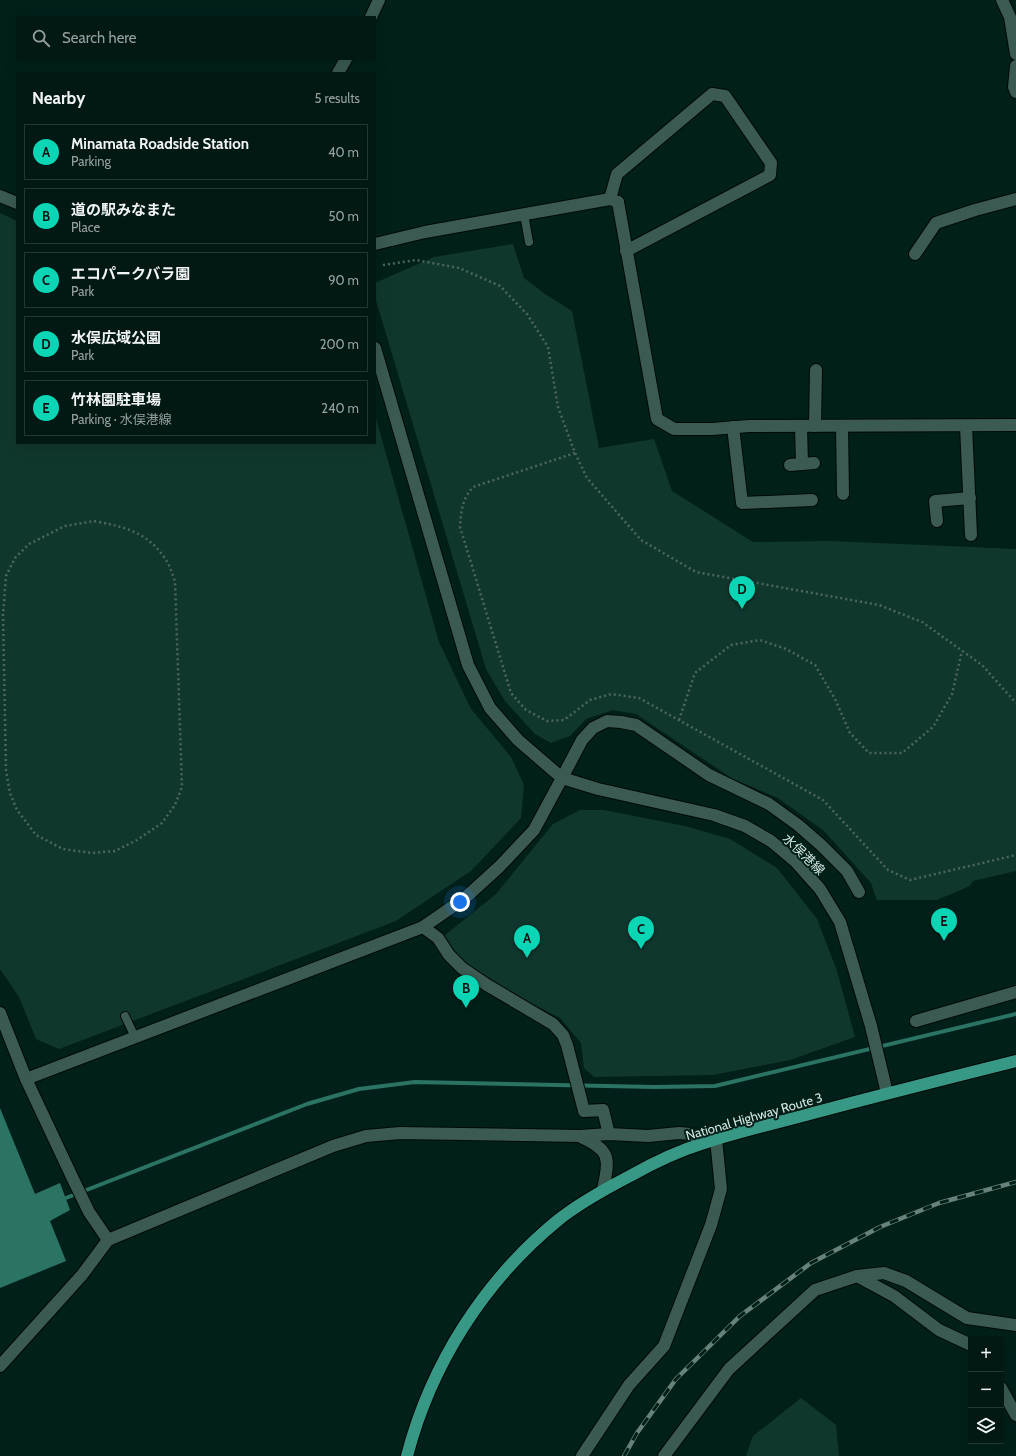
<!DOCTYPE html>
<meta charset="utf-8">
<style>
:root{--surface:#011814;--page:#0f2522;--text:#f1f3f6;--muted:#96a0a0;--line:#233734;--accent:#0ad5b5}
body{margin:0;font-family:Cabin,"Noto Sans JP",sans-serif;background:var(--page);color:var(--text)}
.controls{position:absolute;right:12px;bottom:12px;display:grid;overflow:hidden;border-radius:0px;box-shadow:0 4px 16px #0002}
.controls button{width:36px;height:36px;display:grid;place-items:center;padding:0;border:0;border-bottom:1px solid var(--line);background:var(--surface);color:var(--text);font:20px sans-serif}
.you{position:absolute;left:460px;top:902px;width:14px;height:14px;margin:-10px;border:3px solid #fff;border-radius:50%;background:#1a73e8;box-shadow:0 0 0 6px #1a73e833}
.badge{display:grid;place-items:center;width:26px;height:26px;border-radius:50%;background:var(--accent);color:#111;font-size:13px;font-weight:700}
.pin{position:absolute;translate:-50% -33px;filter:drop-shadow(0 1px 2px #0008)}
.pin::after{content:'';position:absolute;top:21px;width:14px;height:12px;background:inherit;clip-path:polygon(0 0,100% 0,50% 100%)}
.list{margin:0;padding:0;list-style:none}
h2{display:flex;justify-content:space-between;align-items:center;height:52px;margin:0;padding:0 16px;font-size:17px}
h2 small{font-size:13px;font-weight:400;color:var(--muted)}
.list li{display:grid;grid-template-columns:26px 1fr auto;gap:12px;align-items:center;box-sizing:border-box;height:56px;margin:0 8px 8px;padding:0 8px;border:1px solid var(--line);border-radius:0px}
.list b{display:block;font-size:15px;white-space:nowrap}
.list p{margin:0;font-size:13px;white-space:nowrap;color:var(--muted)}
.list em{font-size:13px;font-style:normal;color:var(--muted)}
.icon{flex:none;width:22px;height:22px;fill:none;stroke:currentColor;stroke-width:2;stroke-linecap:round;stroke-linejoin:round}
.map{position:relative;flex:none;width:1016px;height:1456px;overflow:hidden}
.search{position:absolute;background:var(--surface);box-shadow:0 4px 16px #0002;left:16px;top:16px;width:360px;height:44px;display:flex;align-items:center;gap:10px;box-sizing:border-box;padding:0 14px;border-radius:0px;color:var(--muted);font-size:15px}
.panel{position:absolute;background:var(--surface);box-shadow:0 4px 16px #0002;left:16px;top:72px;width:360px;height:372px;border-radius:0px}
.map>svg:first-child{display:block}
</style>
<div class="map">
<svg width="1016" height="1456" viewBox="0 0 1016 1456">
<rect width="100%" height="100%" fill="#01201a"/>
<!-- green -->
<g fill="#10372e">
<polygon points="0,213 17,221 17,443 375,443 375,415 439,642 471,709 511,757 524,785 521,818 471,871 396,921 59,1049 36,1039 19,997 0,969"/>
<polygon points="513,244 524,278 545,294 572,311 599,448 654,439 672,491 753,542 831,541 1016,549 1016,871 973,881 970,886 937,900 877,900 871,883 824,831 778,798 733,779 636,714 613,710 586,719 570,736 551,743 535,734 505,701 486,669 375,297 375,283 434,257"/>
<polygon points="580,810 604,810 685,826 730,839 777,868 817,919 837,971 855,1037 790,1060 713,1075 594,1077 584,1068 581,1043 560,1018 527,1001 462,961 444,936 496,894 553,824"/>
<polygon points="801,1398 836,1425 839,1456 746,1456 753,1436"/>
</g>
<!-- water -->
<polygon fill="#2b7363" points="0,1108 35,1194 60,1183 70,1210 50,1221 66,1261 0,1288"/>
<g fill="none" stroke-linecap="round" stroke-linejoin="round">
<!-- stream -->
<polyline stroke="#2b7363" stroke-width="4" points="66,1198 307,1104 359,1089 415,1082 655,1087 715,1086 1016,1014"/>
<!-- service casing -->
<g stroke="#000905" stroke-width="10">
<g id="service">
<polyline points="524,214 529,242"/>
<polyline points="125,1016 135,1037"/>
</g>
</g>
<!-- minor casing -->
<g stroke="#000905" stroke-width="14">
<g id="minor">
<polyline points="1002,0 1010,17 1016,54"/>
<polyline points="371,17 379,0"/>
<polyline points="1016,66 1014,87 1016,92"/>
<polyline points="338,73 346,59"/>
<polyline points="610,199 617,174 712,94 725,96 771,163 770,175 626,251"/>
<polyline points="618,202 657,419 674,429 712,429 749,426 1016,425"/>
<polyline points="915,254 936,223 975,210 1016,199"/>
<polyline points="801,426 802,464 814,463"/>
<polyline points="815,426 816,370"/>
<polyline points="842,426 843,494"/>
<polyline points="966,426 971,535"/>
<polyline points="733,427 742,503 812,500"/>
<polyline points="790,465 802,464"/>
<polyline points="937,521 935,501 970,498"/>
<polyline points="562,778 582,740 593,728 607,721 621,722 636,725 709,775 769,804 798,825 821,845 847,871 859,892"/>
<polyline points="423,927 438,938 449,955 462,968 487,985 553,1024 563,1035 567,1045 584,1111 603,1110 609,1134"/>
<polyline points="916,1021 1016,992"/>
<polyline points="857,1276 894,1296 939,1330 971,1345"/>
<polyline points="1001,1388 1016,1415"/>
<polyline points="582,1456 629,1385 664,1346 711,1225 721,1189 716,1139"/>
</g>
</g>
<!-- tertiary casing -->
<g stroke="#000905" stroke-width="14">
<g id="tertiary">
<polyline points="0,196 17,203"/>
<polyline points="375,244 425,232 610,199 618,202"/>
<polyline points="0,1013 26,1079 73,1179 89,1212 108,1240"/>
<polyline points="26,1079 423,927 465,898 499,867 534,830 562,778 518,740 490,708 468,665 375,348"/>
<path d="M581,1137C612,1151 609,1159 603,1190"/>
<polyline points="0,1366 82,1275 108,1240 333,1146 366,1136 400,1133 580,1136 609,1134 648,1136 679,1133 691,1134 703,1143"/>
<polyline points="664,1456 729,1369 815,1290 857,1276 884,1273 906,1281 967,1318 1016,1325"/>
</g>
</g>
<!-- secondary casing -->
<g stroke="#000905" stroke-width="14">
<polyline id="secondary" points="562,778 598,789 714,815 745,826 771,841 796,862 820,889 840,922 871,1026 887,1093"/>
</g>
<!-- trunk casing -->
<g stroke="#000905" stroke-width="14">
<path id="trunk" d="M407,1456C431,1364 484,1281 557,1221C579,1203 605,1189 630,1176C653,1163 678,1151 704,1143C740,1131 777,1123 813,1113C880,1095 948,1078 1016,1061"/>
</g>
<!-- path -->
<g stroke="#4c6660" stroke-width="2.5" stroke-dasharray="2 3" stroke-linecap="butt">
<polyline points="383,265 416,260 459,268 500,286 527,314 548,347 558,407 575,453 587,478 641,540 696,572 879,605 922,622 982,665 1016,703"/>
<path d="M575,453L473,487C462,500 461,510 460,527L511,693L526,710L547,721L564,720L590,700L611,694L639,698L823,800L888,870L910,880L1016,855"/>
<path d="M94,521C125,527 148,532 166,560C170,566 172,574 175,581L182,787L175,805L162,823L137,840L115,851L92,853L63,849L36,835L17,810L10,793L6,770L3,615L6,576L15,558L29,544L65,526Z"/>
<polyline points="679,720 695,673 731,645 760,640 786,649 815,665 835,699 850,733 869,753 902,753 933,727 952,694 962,651"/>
</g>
<!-- service -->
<use href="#service" stroke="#3a5a52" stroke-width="8"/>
<!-- minor -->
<use href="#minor" stroke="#3a5a52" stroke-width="12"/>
<!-- tertiary -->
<use href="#tertiary" stroke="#3a5a52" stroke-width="12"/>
<!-- secondary -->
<use href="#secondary" stroke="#3a5a52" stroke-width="12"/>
<!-- trunk -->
<use href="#trunk" stroke="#379985" stroke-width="12"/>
<!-- rail casing -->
<g stroke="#69817b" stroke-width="4.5">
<polyline id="rail" points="624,1456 637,1433 676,1379 740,1316 811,1263 880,1227 939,1203 1016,1182"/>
</g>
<!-- rail -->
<use href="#rail" stroke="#01201a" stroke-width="3" stroke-dasharray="9" stroke-linecap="butt"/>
</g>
<g text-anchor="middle" stroke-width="4" stroke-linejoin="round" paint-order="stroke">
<!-- street labels -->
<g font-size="13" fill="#d5e6e1" stroke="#01201a">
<text transform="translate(804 854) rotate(44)" y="5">水俣港線</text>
<text transform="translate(754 1116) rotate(-16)" y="5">National Highway Route 3</text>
</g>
</g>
</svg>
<div class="controls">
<button>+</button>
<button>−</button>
<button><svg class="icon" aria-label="layers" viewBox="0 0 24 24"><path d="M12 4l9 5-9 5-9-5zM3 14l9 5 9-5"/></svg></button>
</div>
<div class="you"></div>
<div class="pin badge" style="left:527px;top:958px">A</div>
<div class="pin badge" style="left:466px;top:1008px">B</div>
<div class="pin badge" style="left:641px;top:949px">C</div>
<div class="pin badge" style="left:742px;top:609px">D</div>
<div class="pin badge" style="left:944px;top:941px">E</div>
<div class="search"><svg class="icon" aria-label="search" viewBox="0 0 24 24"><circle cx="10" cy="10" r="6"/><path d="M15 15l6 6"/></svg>Search here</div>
<section class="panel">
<h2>Nearby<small>5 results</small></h2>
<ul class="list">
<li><span class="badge">A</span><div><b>Minamata Roadside Station</b><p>Parking</p></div><em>40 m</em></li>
<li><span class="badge">B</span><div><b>道の駅みなまた</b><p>Place</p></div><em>50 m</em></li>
<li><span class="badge">C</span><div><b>エコパークバラ園</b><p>Park</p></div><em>90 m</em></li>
<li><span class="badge">D</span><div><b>水俣広域公園</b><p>Park</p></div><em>200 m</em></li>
<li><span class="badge">E</span><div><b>竹林園駐車場</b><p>Parking · 水俣港線</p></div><em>240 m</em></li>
</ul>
</section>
</div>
